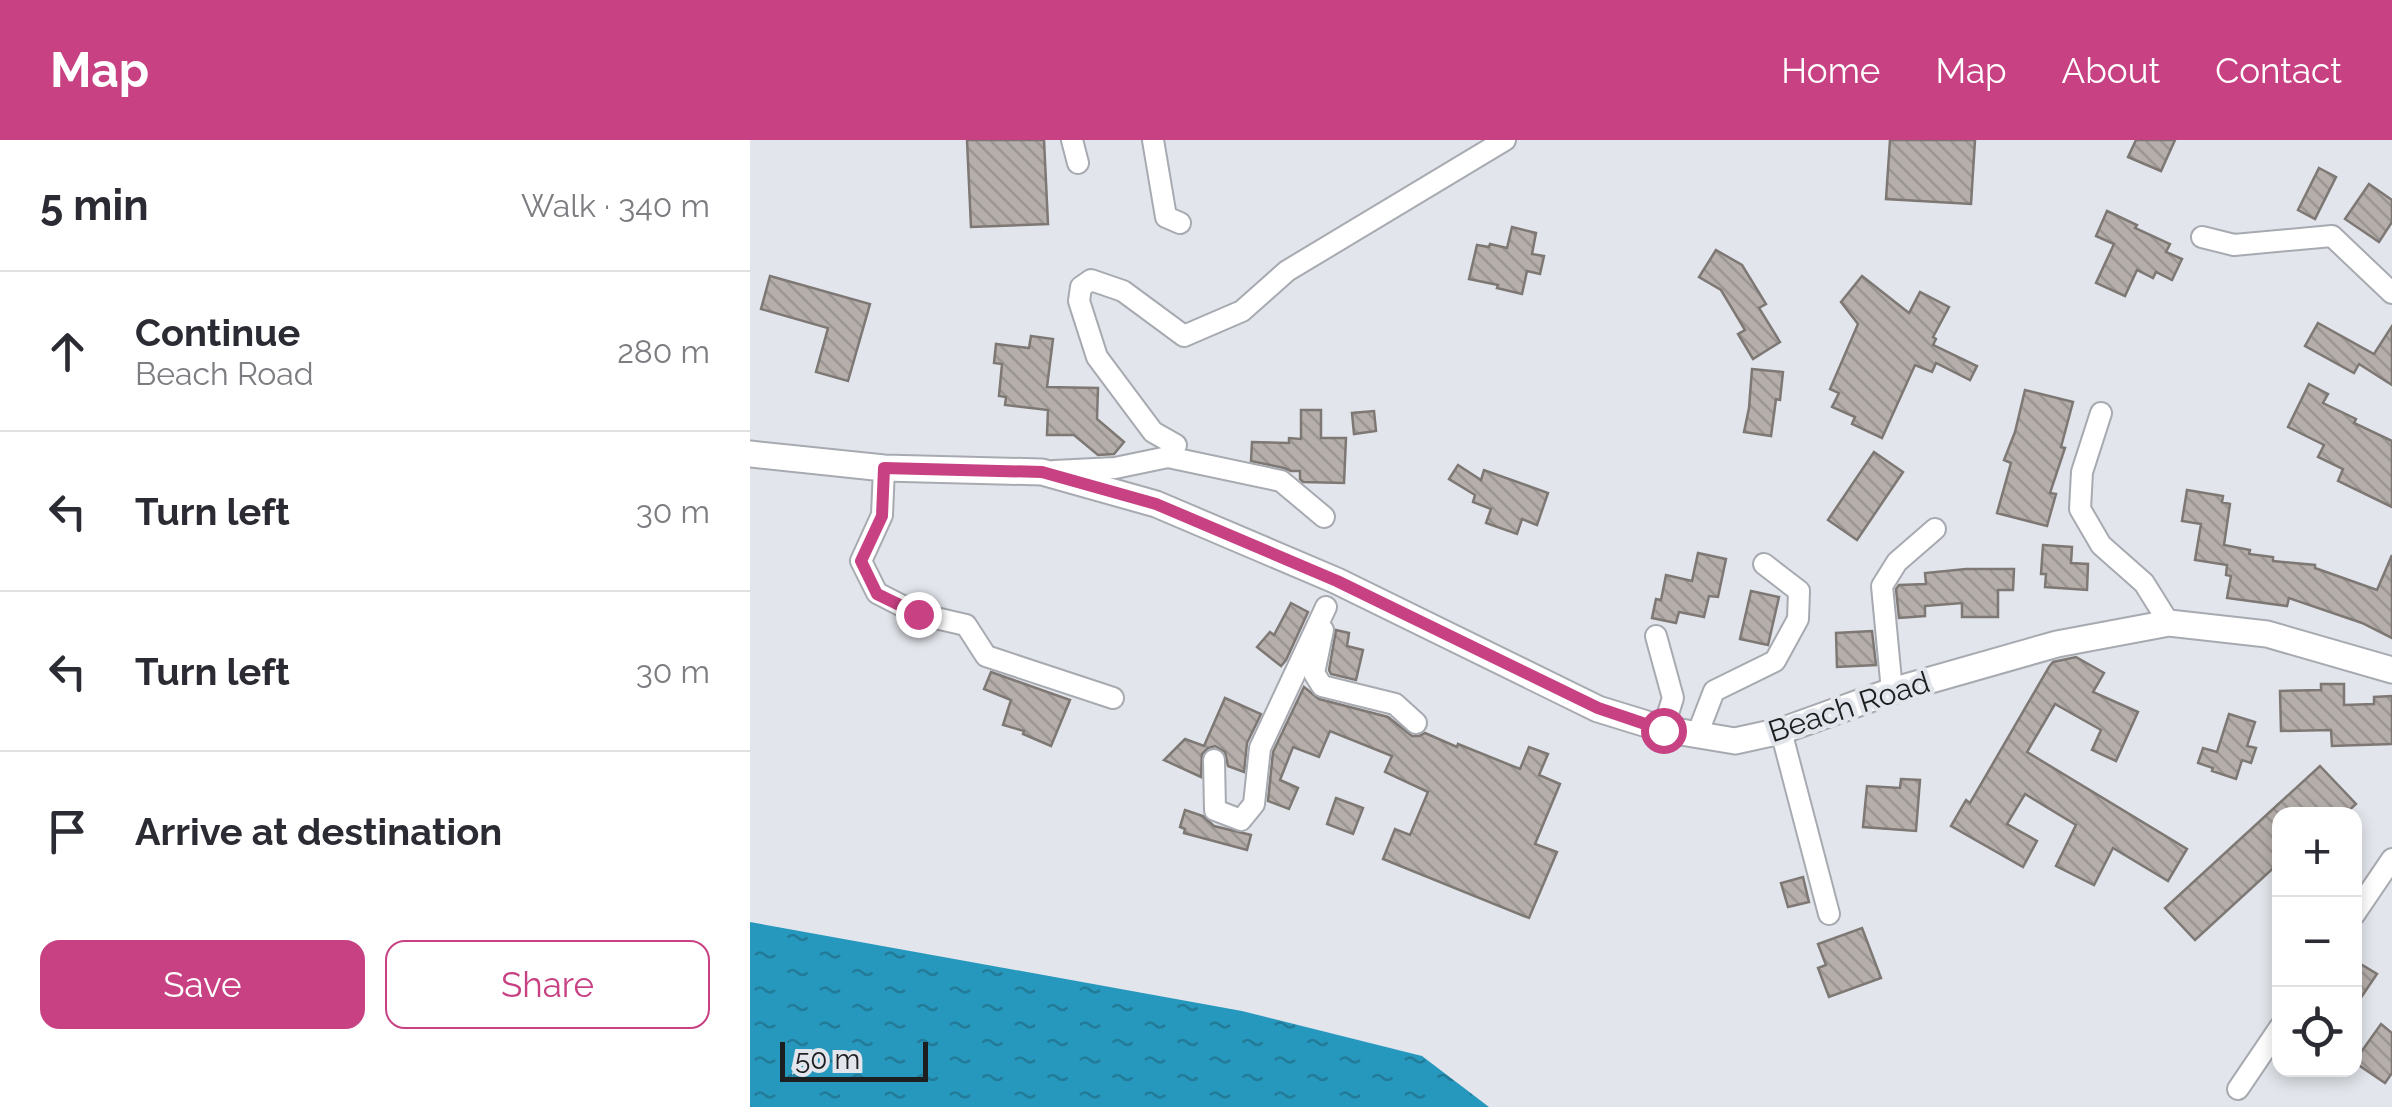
<!DOCTYPE html>
<meta charset="utf-8">
<style>
:root{--surface:#fff;--page:#f7f7f7;--text:#2b2b33;--muted:#7c7c81;--line:#e1e1e2;--accent:#c74183}
body{margin:0;font-family:Raleway,sans-serif;background:var(--page);color:var(--text)}
.controls{position:absolute;right:30px;bottom:30px;display:grid;overflow:hidden;border-radius:20px;box-shadow:0 5px 15px #0003}
.controls button{width:90px;height:90px;display:grid;place-items:center;padding:0;border:0;border-bottom:2px solid var(--line);background:var(--surface);color:var(--text);font:50px sans-serif}
.scale{position:absolute;left:30px;bottom:25px;width:148px;box-sizing:border-box;padding-left:10px;border:5px solid #1d1e20;border-top:0;font-size:28px;line-height:35px;white-space:nowrap;color:#1d1e20;-webkit-text-stroke:8px #e2e5eb;paint-order:stroke}
.stop{position:absolute;width:30px;height:30px;margin:-22px;border:8px solid #c74183;border-radius:50%;background:#fff}
.stop.end{background:#c74183;border-color:#fff;box-shadow:0 2px 10px #0008}
.list{margin:0;padding:0;list-style:none}
h2{display:flex;justify-content:space-between;align-items:center;height:130px;margin:0;padding:0 40px;font-size:42px}
h2 small{font-size:32px;font-weight:400;color:var(--muted)}
.list li{display:grid;grid-template-columns:65px 1fr auto;gap:30px;align-items:center;box-sizing:border-box;height:160px;padding:0 40px;border-top:2px solid var(--line)}
.list b{display:block;font-size:38px;white-space:nowrap}
.list p{margin:0;font-size:32px;white-space:nowrap;color:var(--muted)}
.list em{font-size:32px;font-style:normal;color:var(--muted)}
.actions{display:flex;gap:20px;padding:30px 40px}
.actions a{flex:1;padding:22px 0;border:2px solid var(--accent);border-radius:20px;text-align:center;font-size:35px;color:var(--accent)}
.actions .main{background:var(--accent);color:#fff}
.icon{flex:none;width:55px;height:55px;fill:none;stroke:currentColor;stroke-width:2;stroke-linecap:round;stroke-linejoin:round}
.map{position:relative;flex:none;width:1642px;height:967px;overflow:hidden}
header{display:flex;align-items:center;gap:60px;box-sizing:border-box;height:140px;padding:0 50px;background:var(--accent);color:#fff}
header strong{font-size:48px}
nav{display:flex;gap:55px;margin-inline-start:auto;font-size:35px}
main{display:flex}
aside{flex:1;background:var(--surface)}
.map>svg:first-child{display:block}
</style>
<header>
<strong>Map</strong>
<nav><a>Home</a><a>Map</a><a>About</a><a>Contact</a></nav>
</header>
<main>
<aside>
<h2>5 min<small>Walk · 340 m</small></h2>
<ul class="list">
<li><svg class="icon" aria-label="ahead" viewBox="0 0 24 24"><path d="M12 20V5M6 11l6-6 6 6"/></svg><div><b>Continue</b><p>Beach Road</p></div><em>280 m</em></li>
<li><svg class="icon" aria-label="left" viewBox="0 0 24 24"><path d="M17 20v-9H6M10 6l-5 5 5 5"/></svg><div><b>Turn left</b></div><em>30 m</em></li>
<li><svg class="icon" aria-label="left" viewBox="0 0 24 24"><path d="M17 20v-9H6M10 6l-5 5 5 5"/></svg><div><b>Turn left</b></div><em>30 m</em></li>
<li><svg class="icon" aria-label="arrive" viewBox="0 0 24 24"><path d="M6 21V4h12l-3 4 3 4H6"/></svg><div><b>Arrive at destination</b></div></li>
</ul>
<div class="actions"><a class="main">Save</a><a>Share</a></div>
</aside>
<div class="map">
<svg width="1642" height="967" viewBox="0 0 1642 967">
<defs>
<pattern id="water-ripples" width="26" height="14" patternUnits="userSpaceOnUse" patternTransform="scale(2.5)"><rect width="26" height="14" fill="#2798bd"/><path d="M2 4q2-2 4 0t4 0M15 11q2-2 4 0t4 0" fill="none" stroke="#217b99"/></pattern>
<pattern id="building-back-hatch" width="6" height="6" patternUnits="userSpaceOnUse" patternTransform="scale(2.5)"><rect width="6" height="6" fill="#b5aeab"/><path d="M-1 5l2 2M0 0l6 6M5-1l2 2" fill="none" stroke="#9b9593"/></pattern>
</defs>
<rect width="100%" height="100%" fill="#e2e5eb"/>
<!-- water -->
<polygon fill="url(#water-ripples)" points="0,782 492,871 672,916 739,967 0,967"/>
<!-- building -->
<g fill="url(#building-back-hatch)" stroke="#7e7875" stroke-width="2.5">
<polygon points="217,0 294,0 298,84 221,87"/>
<polygon points="1140,0 1225,0 1221,64 1136,59"/>
<polygon points="1386,0 1425,0 1411,31 1378,17"/>
<polygon points="1569,28 1586,37 1565,79 1548,70"/>
<polygon points="1619,44 1642,60 1642,82 1629,102 1595,79"/>
<polygon points="1357,71 1387,85 1385,88 1420,104 1416,112 1432,119 1422,140 1406,132 1403,138 1387,130 1375,156 1346,143 1364,104 1346,96"/>
<polygon points="762,87 786,93 782,114 794,116 790,134 777,131 772,154 747,148 748,145 719,139 727,105 739,107 740,104 757,108"/>
<polygon points="966,110 992,125 1016,164 1009,168 1030,202 1003,219 988,194 995,190 971,150 949,137"/>
<polygon points="20,136 120,164 98,241 66,232 78,188 11,169"/>
<polygon points="1112,136 1159,173 1170,152 1199,167 1183,197 1186,199 1183,205 1227,226 1220,240 1186,223 1182,232 1165,225 1132,298 1102,284 1105,277 1082,267 1089,253 1080,249 1108,184 1091,162"/>
<polygon points="1568,183 1624,214 1642,186 1642,245 1609,224 1604,233 1555,206"/>
<polygon points="281,196 303,199 297,247 348,248 347,279 374,302 364,314 348,315 324,295 297,295 298,270 255,265 256,257 249,256 252,224 244,223 246,204 279,208"/>
<polygon points="1002,229 1033,232 1030,260 1026,259 1021,296 994,292 999,268"/>
<polygon points="1559,244 1578,254 1573,263 1606,279 1604,283 1642,301 1642,367 1588,341 1593,329 1568,317 1574,305 1538,287"/>
<polygon points="1275,250 1323,262 1311,307 1315,308 1300,353 1306,354 1297,386 1247,373 1261,323 1254,320 1265,292"/>
<polygon points="551,270 571,270 571,298 596,298 594,343 553,342 550,339 550,331 541,331 534,328 501,321 502,302 539,303 539,298 551,299"/>
<polygon points="624,271 626,291 604,294 602,273"/>
<polygon points="1124,312 1153,332 1107,400 1078,380"/>
<polygon points="708,325 731,340 734,330 798,353 787,385 772,379 767,394 736,383 741,369 723,362 725,355 699,339"/>
<polygon points="1437,350 1473,356 1472,362 1480,364 1474,405 1500,410 1499,414 1523,417 1523,421 1565,425 1565,428 1627,450 1642,415 1642,498 1612,483 1539,458 1537,466 1477,458 1481,436 1476,435 1477,425 1445,420 1451,384 1432,381"/>
<polygon points="1293,405 1322,407 1321,423 1338,424 1337,450 1295,447 1296,434 1291,434"/>
<polygon points="948,413 976,419 968,457 959,456 954,477 929,472 926,483 902,478 906,459 911,460 916,435 942,441"/>
<polygon points="1216,429 1264,429 1263,450 1248,450 1248,477 1212,477 1212,463 1175,466 1175,476 1149,478 1146,449 1149,445 1176,444 1175,433"/>
<polygon points="1001,451 1029,457 1018,505 990,499"/>
<polygon points="541,463 558,472 536,520 531,526 507,507 520,492 524,495"/>
<polygon points="586,490 599,493 597,506 613,510 606,540 581,534 579,530"/>
<polygon points="1122,491 1126,525 1087,527 1086,493"/>
<polygon points="1326,517 1354,533 1343,552 1388,572 1366,621 1342,610 1351,590 1305,564 1277,612 1437,709 1418,741 1363,708 1344,745 1306,726 1326,685 1275,654 1257,684 1287,701 1273,727 1201,686 1216,660 1220,663 1299,527 1303,522"/>
<polygon points="241,532 320,560 301,606 273,594 274,591 253,585 261,560 234,549"/>
<polygon points="1571,544 1594,544 1594,565 1624,564 1624,557 1642,556 1642,604 1582,606 1581,590 1531,591 1530,551 1571,550"/>
<polygon points="554,547 569,559 638,577 662,596 669,596 675,593 707,607 708,604 770,629 779,607 798,614 789,635 810,644 785,704 807,712 779,778 633,719 645,689 660,695 678,652 635,632 642,616 580,591 569,617 543,607 530,640 548,648 539,669 518,661 523,612"/>
<polygon points="475,558 511,574 497,603 494,632 478,626 475,612 465,606 458,608 452,614 451,637 414,620 435,599 454,606"/>
<polygon points="1479,574 1505,582 1497,606 1506,608 1501,623 1492,620 1486,639 1462,631 1463,628 1448,623 1453,608 1467,612"/>
<polygon points="1570,626 1606,664 1595,674 1530,674 1530,722 1445,800 1415,768"/>
<polygon points="1151,639 1170,640 1166,691 1113,687 1117,646 1150,648"/>
<polygon points="586,658 613,668 603,694 577,684"/>
<polygon points="435,670 453,676 464,686 501,695 497,710 434,693 435,689 430,687"/>
<polygon points="1053,737 1059,762 1038,767 1031,743"/>
<polygon points="1112,788 1131,838 1079,857 1068,828 1076,825 1068,804"/>
<polygon points="1604,820 1627,834 1604,868"/>
<polygon points="1631,884 1642,893 1642,933 1635,943 1604,922"/>
</g>
<g fill="none" stroke-linecap="round" stroke-linejoin="round">
<!-- minor casing -->
<g stroke="#a7aab0" stroke-width="24">
<g id="minor">
<polyline points="322,0 328,23"/>
<polyline points="403,0 416,77 430,83"/>
<polyline points="1452,97 1484,105 1582,96 1642,153"/>
<polyline points="1351,273 1332,332 1330,369 1351,405 1394,443 1419,483"/>
<polyline points="418,317 531,341 574,377"/>
<polyline points="134,328 132,375 111,421 127,453 168,474 216,485 236,516 363,558"/>
<polyline points="304,331 365,328 418,317 426,305 403,292 347,217 329,161 331,147 341,140 373,151 434,196 492,171 537,131 755,0"/>
<polyline points="573,490 564,533 572,546 645,564 666,583"/>
<polyline points="906,496 923,558 913,589"/>
<polyline points="1142,551 1132,446 1147,422 1185,389"/>
<polyline points="1031,591 1079,774"/>
<polyline points="947,595 964,551 1025,521 1048,479 1049,451 1014,424"/>
<polyline points="464,620 465,670 491,680 504,664 510,608 576,467"/>
<polyline points="1604,775 1642,719"/>
<polyline points="1488,949 1530,887"/>
</g>
</g>
<!-- major casing -->
<g stroke="#a7aab0" stroke-width="29">
<polyline id="major" points="0,314 134,328 292,332 406,364 587,441 848,569 913,589 985,601 1031,591 1142,551 1307,504 1419,483 1517,494 1642,530"/>
</g>
<!-- minor -->
<use href="#minor" stroke="#fff" stroke-width="20"/>
<!-- major -->
<use href="#major" stroke="#fff" stroke-width="25"/>
</g>
<g fill="none" stroke-linecap="round" stroke-linejoin="round">
<!-- route -->
<polyline stroke="#c74183" stroke-width="12" points="168,474 127,454 111,421 132,376 134,328 292,332 406,364 587,441 848,568 913,590"/>
</g>
<g text-anchor="middle" stroke-width="9" stroke-linejoin="round" paint-order="stroke">
<!-- street labels -->
<g font-size="30" fill="#1d1e20" stroke="#e2e5eb">
<text transform="translate(1099 567) rotate(-18)" y="10">Beach Road</text>
</g>
</g>
</svg>
<div class="controls">
<button>+</button>
<button>−</button>
<button><svg class="icon" aria-label="locate" viewBox="0 0 24 24"><circle cx="12" cy="12" r="6"/><path d="M12 2v4M12 18v4M2 12h4M18 12h4"/></svg></button>
</div>
<div class="scale">50 m</div>
<div class="stop" style="left:913px;top:590px"></div>
<div class="stop end" style="left:168px;top:474px"></div>
</div>
</main>
